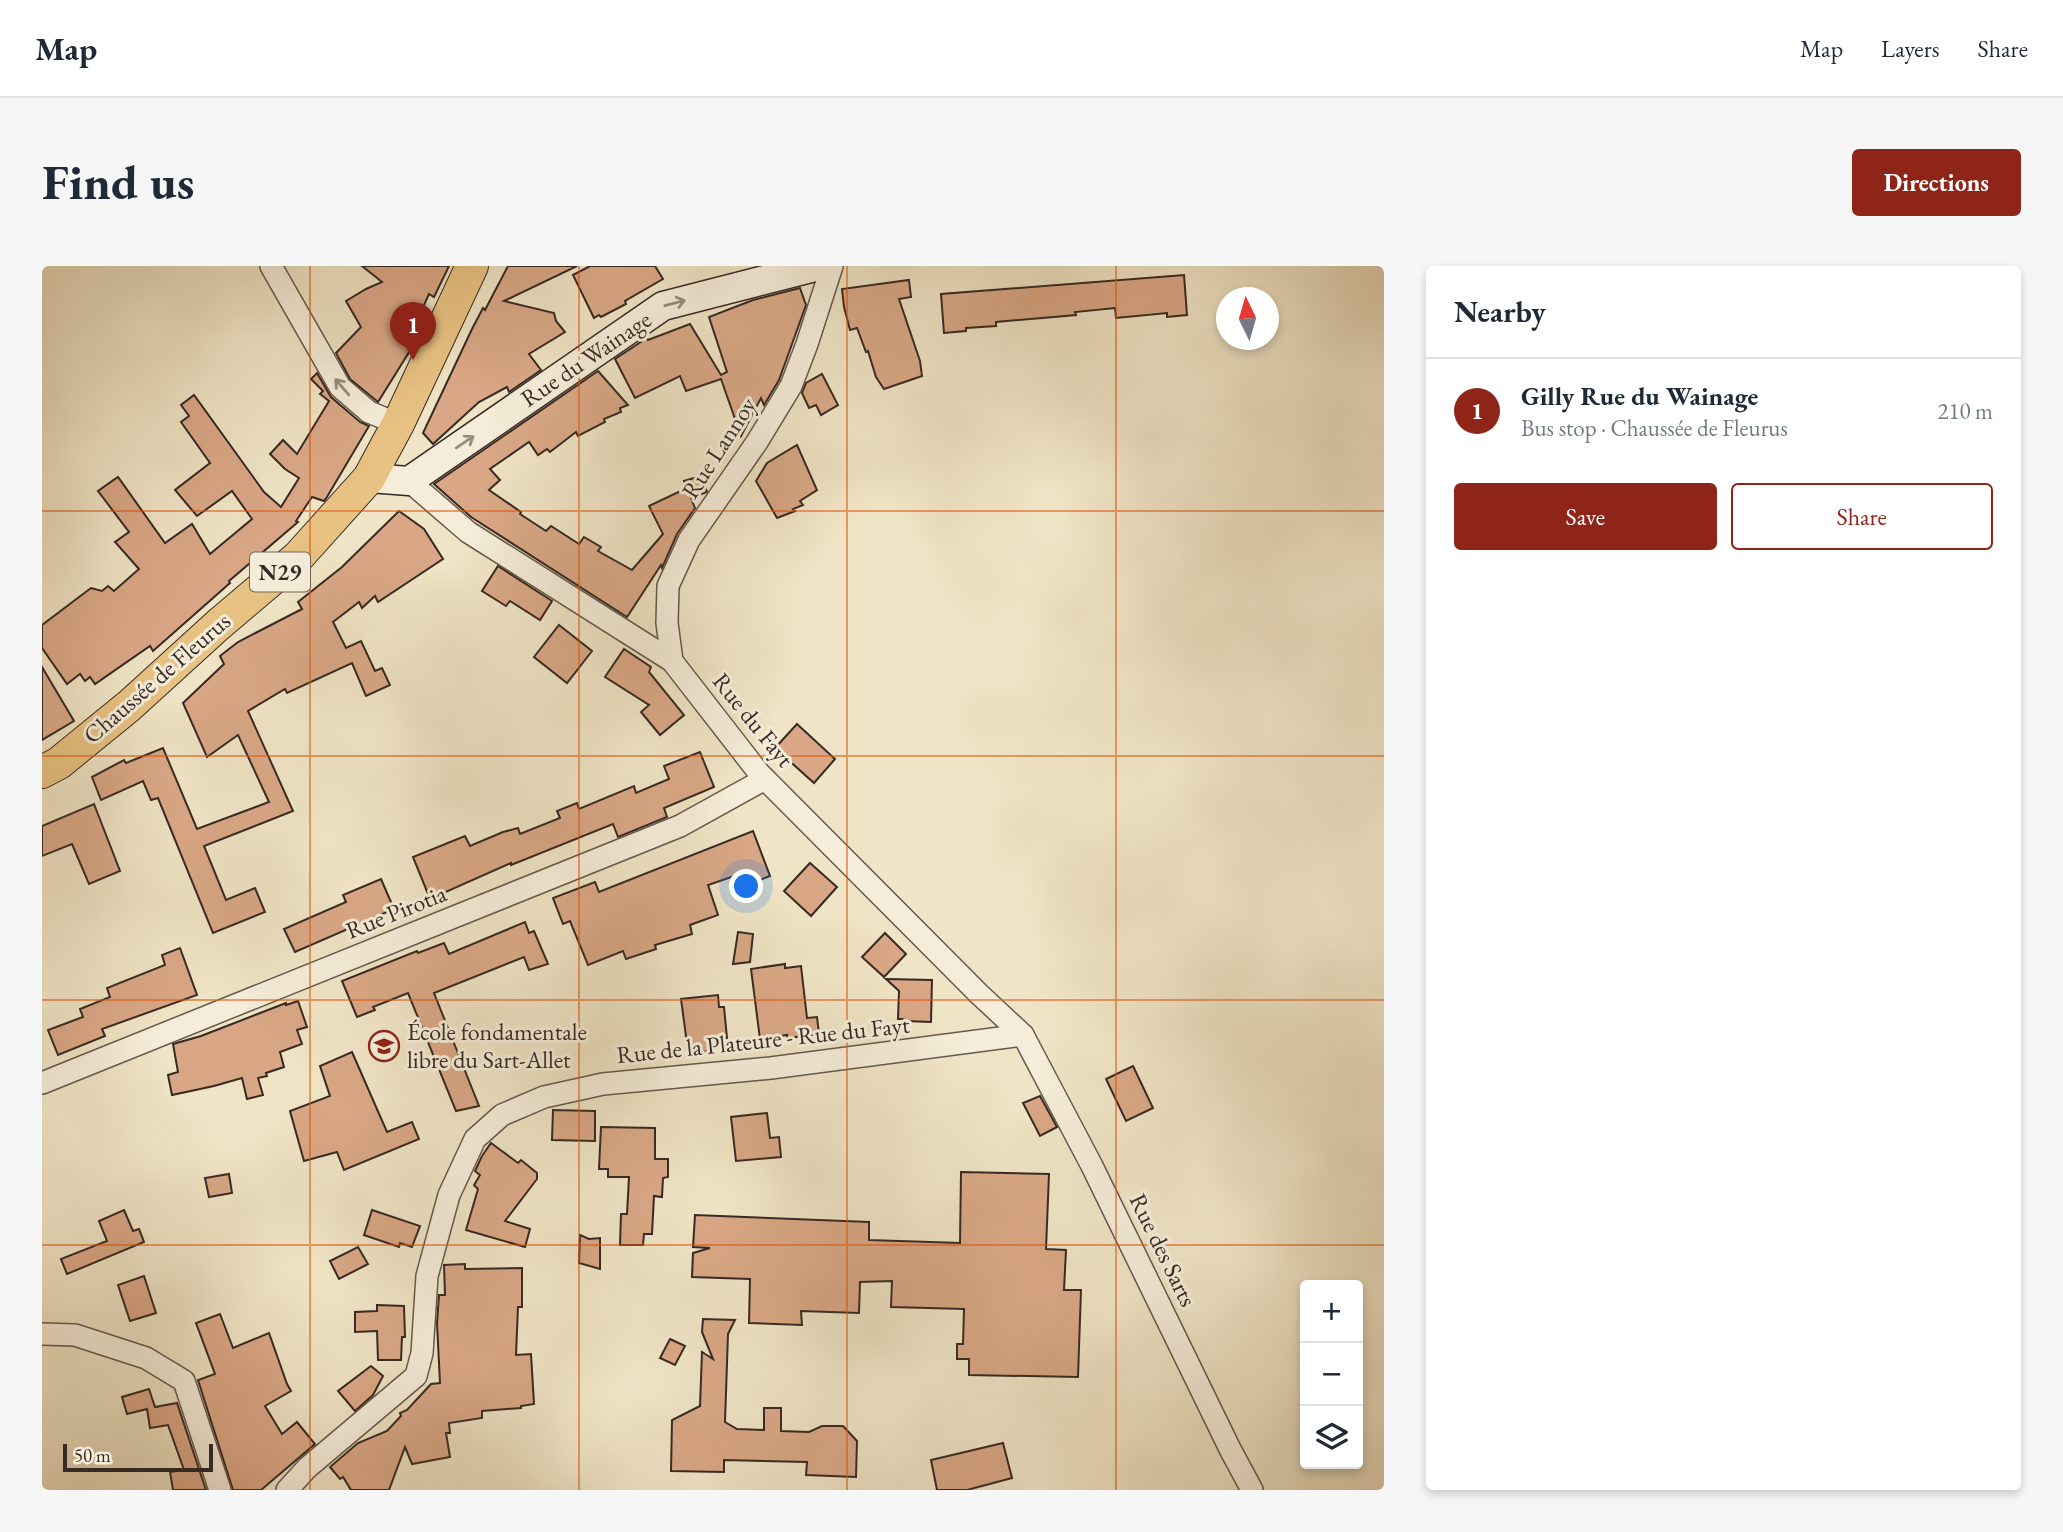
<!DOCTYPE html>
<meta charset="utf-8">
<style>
:root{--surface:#fff;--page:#f6f6f7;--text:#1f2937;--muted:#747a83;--line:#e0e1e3;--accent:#8f2418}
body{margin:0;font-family:"EB Garamond",serif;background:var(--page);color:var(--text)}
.controls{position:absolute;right:21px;bottom:21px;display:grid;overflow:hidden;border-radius:7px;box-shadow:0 4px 10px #0003}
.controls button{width:63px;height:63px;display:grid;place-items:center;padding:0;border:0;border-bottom:2px solid var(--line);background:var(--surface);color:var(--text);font:35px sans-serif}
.compass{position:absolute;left:1174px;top:21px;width:63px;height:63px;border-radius:50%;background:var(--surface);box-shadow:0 4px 10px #0003;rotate:355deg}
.scale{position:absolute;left:21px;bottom:18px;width:150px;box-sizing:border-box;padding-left:7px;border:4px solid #372924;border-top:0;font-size:19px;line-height:24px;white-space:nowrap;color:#372924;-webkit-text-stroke:5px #f5edd9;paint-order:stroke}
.you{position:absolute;left:705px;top:621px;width:24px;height:24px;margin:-18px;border:5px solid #fff;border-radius:50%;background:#1a73e8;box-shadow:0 0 0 10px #1a73e833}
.badge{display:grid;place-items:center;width:46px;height:46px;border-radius:50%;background:var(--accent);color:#fff;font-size:23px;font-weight:700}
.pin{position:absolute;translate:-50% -58px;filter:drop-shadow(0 2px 4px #0008)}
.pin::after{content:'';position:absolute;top:37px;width:24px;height:21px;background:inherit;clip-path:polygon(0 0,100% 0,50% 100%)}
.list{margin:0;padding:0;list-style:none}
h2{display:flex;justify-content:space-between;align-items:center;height:91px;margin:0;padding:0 28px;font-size:30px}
h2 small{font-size:23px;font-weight:400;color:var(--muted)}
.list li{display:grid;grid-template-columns:46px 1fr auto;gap:21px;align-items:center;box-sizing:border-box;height:105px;padding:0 28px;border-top:2px solid var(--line)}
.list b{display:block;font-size:26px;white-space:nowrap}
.list p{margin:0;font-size:23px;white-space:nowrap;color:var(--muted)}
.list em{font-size:23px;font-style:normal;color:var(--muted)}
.actions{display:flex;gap:14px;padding:21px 28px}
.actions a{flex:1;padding:16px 0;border:2px solid var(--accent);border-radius:7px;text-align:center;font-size:24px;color:var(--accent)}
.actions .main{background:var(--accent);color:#fff}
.icon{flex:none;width:38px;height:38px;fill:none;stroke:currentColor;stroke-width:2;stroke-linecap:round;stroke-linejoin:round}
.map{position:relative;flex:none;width:1342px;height:1224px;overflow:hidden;border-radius:7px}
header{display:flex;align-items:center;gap:42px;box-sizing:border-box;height:98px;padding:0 35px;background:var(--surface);border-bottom:2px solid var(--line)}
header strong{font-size:33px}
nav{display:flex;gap:38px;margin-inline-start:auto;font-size:24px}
.intro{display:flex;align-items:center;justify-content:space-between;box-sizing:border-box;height:168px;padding:0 42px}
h1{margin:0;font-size:49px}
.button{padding:18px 32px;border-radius:7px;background:var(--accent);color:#fff;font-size:24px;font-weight:700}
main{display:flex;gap:42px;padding:0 42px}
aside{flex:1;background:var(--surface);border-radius:7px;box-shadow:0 4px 10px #0003}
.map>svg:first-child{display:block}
</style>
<header>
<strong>Map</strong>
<nav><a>Map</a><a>Layers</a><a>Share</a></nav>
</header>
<div class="intro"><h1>Find us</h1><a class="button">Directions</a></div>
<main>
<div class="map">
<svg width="1342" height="1224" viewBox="0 0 1342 1224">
<rect width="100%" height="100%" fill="#efe4c5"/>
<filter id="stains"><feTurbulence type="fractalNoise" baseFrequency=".00286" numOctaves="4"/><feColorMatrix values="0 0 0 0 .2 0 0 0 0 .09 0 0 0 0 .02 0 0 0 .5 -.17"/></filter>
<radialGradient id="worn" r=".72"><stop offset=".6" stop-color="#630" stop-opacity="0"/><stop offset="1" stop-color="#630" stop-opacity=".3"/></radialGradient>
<!-- building -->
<g fill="#d9a785" stroke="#372924" stroke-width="2">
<polygon points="320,0 407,0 392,31 387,28 373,59 368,71 374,75 336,136 308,113 294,87 319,61 304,35 324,23 340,16"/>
<polygon points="466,0 535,0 462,35 512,47 514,55 523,66 487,88 499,104 467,126 465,121 437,136 391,178 381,167 430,63 441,42 443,44"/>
<polygon points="548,0 613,0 621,13 583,35 584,38 559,51 557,49 552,52 531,9"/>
<polygon points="1142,9 1145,49 1125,51 1125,47 1074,52 1073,42 1033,46 1034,49 954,56 954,60 924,62 924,65 902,67 899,28"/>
<polygon points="867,14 869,31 857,33 878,95 880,110 842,123 834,111 826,85 824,86 815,62 808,64 802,41 800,23"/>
<polygon points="758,22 764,39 737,114 722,139 719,132 699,170 679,113 644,125 638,110 593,132 573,93 605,72 606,74 648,58 679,109 685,106 667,51 711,34"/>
<polygon points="556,105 586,139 578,142 579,146 562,153 563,156 536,170 534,166 508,186 505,183 496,189 487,176 448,203 458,214 447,224 479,246 478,248 504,265 509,260 537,278 542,271 559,281 556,285 590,304 621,268 607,240 645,222 642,215 659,210 665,226 649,232 653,242 635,268 620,302 619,299 585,351 429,251 392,218"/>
<polygon points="275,107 289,131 318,156 327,160 285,231 282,235 270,231 254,255 256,256 187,315 188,317 111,385 108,380 53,418 48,411 43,415 38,408 25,418 0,382 0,359 49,322 60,325 66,320 72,325 97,303 73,276 87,266 56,225 76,211 123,277 150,258 168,288 210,253 190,225 155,250 133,224 168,197 139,156 147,150 139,139 152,129 222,226 239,241 257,212 243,203 228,188 241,174 255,188 287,135 278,128 281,125 269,113"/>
<polygon points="780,108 796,139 779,149 774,139 767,142 760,127 764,117"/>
<polygon points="755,179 775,224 758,235 761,239 751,243 753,245 735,252 714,215 725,197"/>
<polygon points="357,245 382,263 401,293 336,336 333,330 320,342 317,336 291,356 304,382 319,375 333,405 340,402 348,419 324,430 310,397 245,427 243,423 206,445 251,545 162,580 184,634 213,622 223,646 171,667 116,532 109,534 101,515 59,534 50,511 82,494 84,497 121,482 155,563 227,536 196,469 165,491 141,437 182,398 178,390 196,376 260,343 256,336 300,301"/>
<polygon points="456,300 510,335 498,354 468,335 464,340 440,325"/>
<polygon points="517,359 550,385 525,417 492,391"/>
<polygon points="582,383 609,401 607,406 642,449 618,469 599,446 607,439 563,411"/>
<polygon points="0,401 32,455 0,474"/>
<polygon points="755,458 793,493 772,517 733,482"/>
<polygon points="658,486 672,521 622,542 625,551 576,571 571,558 469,599 469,597 388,633 371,591 423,570 428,580 461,566 476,562 478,568 518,552 515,545 535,537 537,543 592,520 594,527 627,513 622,500"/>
<polygon points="52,538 78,605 47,618 30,578 0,590 0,560"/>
<polygon points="711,565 728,610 700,621 695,609 666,619 676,649 648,659 650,668 613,679 614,683 584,693 581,685 546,699 528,655 521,658 511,632 553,616 557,626"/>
<polygon points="768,597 795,621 769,650 742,625"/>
<polygon points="339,613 352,643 253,686 242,663 304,636 301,629"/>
<polygon points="483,656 487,667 492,665 506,698 487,704 482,691 392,727 437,840 414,845 366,727 331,741 333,744 315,751 300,715 375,685 376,687 402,677 407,688"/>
<polygon points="696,666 711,668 708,696 691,698"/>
<polygon points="843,667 864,688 842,711 820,691"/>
<polygon points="138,682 155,729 60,763 63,770 16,789 6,764 41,751 38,743 68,731 65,722 123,699 120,689"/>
<polygon points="743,698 743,702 759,700 765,752 775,751 777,768 745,772 745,769 718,773 709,703"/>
<polygon points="844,713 890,714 889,756 863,755 863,753 856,753 857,725"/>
<polygon points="676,729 677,741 682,741 685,772 670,775 671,785 648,787 647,778 645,778 639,733"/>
<polygon points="256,735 265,761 255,764 260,778 238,786 242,801 224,807 225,810 216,812 221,829 205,833 200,812 172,820 130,829 126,809 136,806 131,778 159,770 244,737 244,739"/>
<polygon points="310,786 345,866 370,856 377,873 302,904 295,886 262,895 248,845 288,830 278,800"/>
<polygon points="1091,800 1111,842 1084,855 1064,813"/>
<polygon points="998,830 1015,861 998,870 981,837"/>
<polygon points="511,844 553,845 553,875 510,874"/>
<polygon points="725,847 728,872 737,871 739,891 694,895 689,851"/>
<polygon points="559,861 613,862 613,893 626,893 626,911 621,912 620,931 612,930 610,968 602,968 601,979 578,979 579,948 585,948 587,911 566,911 566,903 557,903"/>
<polygon points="449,877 476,897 479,894 495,907 495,913 463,955 488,963 483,981 424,964 436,923 432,919 438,909 433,905 440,890"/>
<polygon points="919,906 1007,908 1004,983 1024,984 1022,1024 1039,1024 1036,1111 927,1109 927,1093 915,1093 915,1078 921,1078 922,1043 849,1041 850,1015 818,1016 817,1047 759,1045 760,1059 707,1057 708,1013 650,1011 651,987 668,982 651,981 653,949 827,956 827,974 918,977"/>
<polygon points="187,908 190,927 167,931 163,912"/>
<polygon points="82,944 91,965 97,963 102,976 25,1008 19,993 65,975 57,955"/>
<polygon points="330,944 378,960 370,981 358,977 357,981 322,969"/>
<polygon points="538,969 547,973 558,972 558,1003 537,997"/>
<polygon points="316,981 326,998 297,1013 288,995"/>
<polygon points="423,998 423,1003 480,1002 480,1041 476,1041 474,1089 489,1088 492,1138 479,1140 479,1142 440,1145 440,1152 407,1157 408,1167 404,1167 408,1191 370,1198 363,1181 347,1224 309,1224 301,1211 298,1213 288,1201 316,1177 345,1165 359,1150 358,1147 365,1144 389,1118 398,1117 395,1057 397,1029 403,1029 402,999"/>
<polygon points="102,1010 114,1047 88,1055 76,1019"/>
<polygon points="335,1039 362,1040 363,1071 360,1071 359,1094 336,1094 335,1065 313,1066 313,1046 335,1045"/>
<polygon points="178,1048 191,1082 227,1067 245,1118 249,1125 223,1140 240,1168 255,1156 273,1178 219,1224 191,1224 156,1114 173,1108 154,1057"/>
<polygon points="661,1053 693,1054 686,1068 683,1156 695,1163 722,1164 722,1142 739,1142 739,1165 767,1166 780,1160 801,1160 815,1175 814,1211 764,1209 765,1196 682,1194 682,1206 629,1205 630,1154 658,1140 660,1086 671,1093 660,1066"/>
<polygon points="628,1073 643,1080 633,1099 618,1092"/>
<polygon points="329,1100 341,1110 331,1129 313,1145 296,1125"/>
<polygon points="107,1123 113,1141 135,1137 164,1224 131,1224 128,1206 142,1204 126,1159 108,1162 105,1143 85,1148 80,1131"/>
<polygon points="961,1177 970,1212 925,1224 895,1224 889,1194"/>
</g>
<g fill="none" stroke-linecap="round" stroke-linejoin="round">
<!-- street casing -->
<g stroke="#65584c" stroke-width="24">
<g id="street">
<polyline points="229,0 298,121 327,146 356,158"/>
<polyline points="367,215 426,266 630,395 717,507 937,728 981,769 1050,900 1188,1183 1210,1224"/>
<polyline points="630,395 625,357 626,320 647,274 715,176 749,120 765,78 790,0"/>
<polyline points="0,817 638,560 723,513"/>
<polyline points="0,1068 33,1069 104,1092 142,1115 178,1224"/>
<polyline points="245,1224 265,1202 374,1110 380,1087 385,1010 407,929 433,873 460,849 502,831 561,818 729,802 981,769"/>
</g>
</g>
<!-- secondary casing -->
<g stroke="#372924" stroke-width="31">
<polyline id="secondary" points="327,212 367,215 621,40 777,0"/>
</g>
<!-- primary casing -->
<g stroke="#372924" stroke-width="34">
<polyline id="primary" points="0,506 17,497 87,440 176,359 256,291 327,212 356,158 430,0"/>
</g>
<!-- street -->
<use href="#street" stroke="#f5edd9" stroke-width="21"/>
<!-- secondary -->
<use href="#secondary" stroke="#f5edd9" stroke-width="28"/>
<!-- primary -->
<use href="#primary" stroke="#e8c282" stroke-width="32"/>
</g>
<!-- one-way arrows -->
<defs><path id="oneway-shaft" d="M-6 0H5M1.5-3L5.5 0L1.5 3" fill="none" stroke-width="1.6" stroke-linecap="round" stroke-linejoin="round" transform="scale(1.75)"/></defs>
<g stroke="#968b7e">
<use href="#oneway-shaft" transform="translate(633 37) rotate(-15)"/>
<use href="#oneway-shaft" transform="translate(300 121) rotate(-131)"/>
<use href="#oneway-shaft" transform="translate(423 176) rotate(-34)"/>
</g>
<!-- grid -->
<path fill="none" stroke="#df570d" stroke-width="2" stroke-opacity="0.55" d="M268,0V1224M537,0V1224M805,0V1224M1074,0V1224M0,245H1342M0,490H1342M0,734H1342M0,979H1342"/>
<!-- icons -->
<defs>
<g id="school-ring" transform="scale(1.575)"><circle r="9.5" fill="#f5edd9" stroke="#8f2418" stroke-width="1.5"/><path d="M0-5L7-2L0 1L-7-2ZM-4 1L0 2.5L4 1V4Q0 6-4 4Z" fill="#8f2418"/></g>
</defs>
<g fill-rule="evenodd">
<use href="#school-ring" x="342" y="780"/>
</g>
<g text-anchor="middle" stroke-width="6" stroke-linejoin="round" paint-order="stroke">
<!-- shield labels -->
<rect fill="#f5edd9" stroke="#70645a" stroke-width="2" x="208" y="286.5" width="60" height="39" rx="5"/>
<g font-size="23" font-weight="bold" fill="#372924">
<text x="238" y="314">N29</text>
</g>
<!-- street labels -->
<g font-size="24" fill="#372924" stroke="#f5edd9">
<text transform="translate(544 93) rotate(-34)" y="8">Rue du Wainage</text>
<text transform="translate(677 182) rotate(-57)" y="8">Rue Lannoy</text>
<text transform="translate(115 412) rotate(-41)" y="8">Chaussée de Fleurus</text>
<text transform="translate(711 454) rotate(51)" y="8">Rue du Fayt</text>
<text transform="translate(354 646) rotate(-22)" y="8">Rue Pirotia</text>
<text transform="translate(721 774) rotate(-6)" y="8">Rue de la Plateure - Rue du Fayt</text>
<text transform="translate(1121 984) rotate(64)" y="8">Rue des Sarts</text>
</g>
<!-- poi labels -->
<g font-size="24" fill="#372924" stroke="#f5edd9" text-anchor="start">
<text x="365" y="774">École fondamentale<tspan x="365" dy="28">libre du Sart-Allet</tspan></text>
</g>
</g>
<rect width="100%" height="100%" filter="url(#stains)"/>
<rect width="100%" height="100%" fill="url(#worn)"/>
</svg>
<div class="controls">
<button>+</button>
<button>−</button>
<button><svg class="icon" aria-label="layers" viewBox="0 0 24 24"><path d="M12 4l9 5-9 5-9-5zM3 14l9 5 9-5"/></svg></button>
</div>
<svg class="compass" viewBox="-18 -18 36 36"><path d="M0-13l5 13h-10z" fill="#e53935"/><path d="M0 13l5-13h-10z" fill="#747a83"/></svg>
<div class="scale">50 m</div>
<div class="you"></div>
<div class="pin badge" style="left:371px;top:94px">1</div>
</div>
<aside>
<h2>Nearby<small></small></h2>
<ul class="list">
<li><span class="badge">1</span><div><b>Gilly Rue du Wainage</b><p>Bus stop · Chaussée de Fleurus</p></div><em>210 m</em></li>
</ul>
<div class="actions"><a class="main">Save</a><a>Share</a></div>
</aside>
</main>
